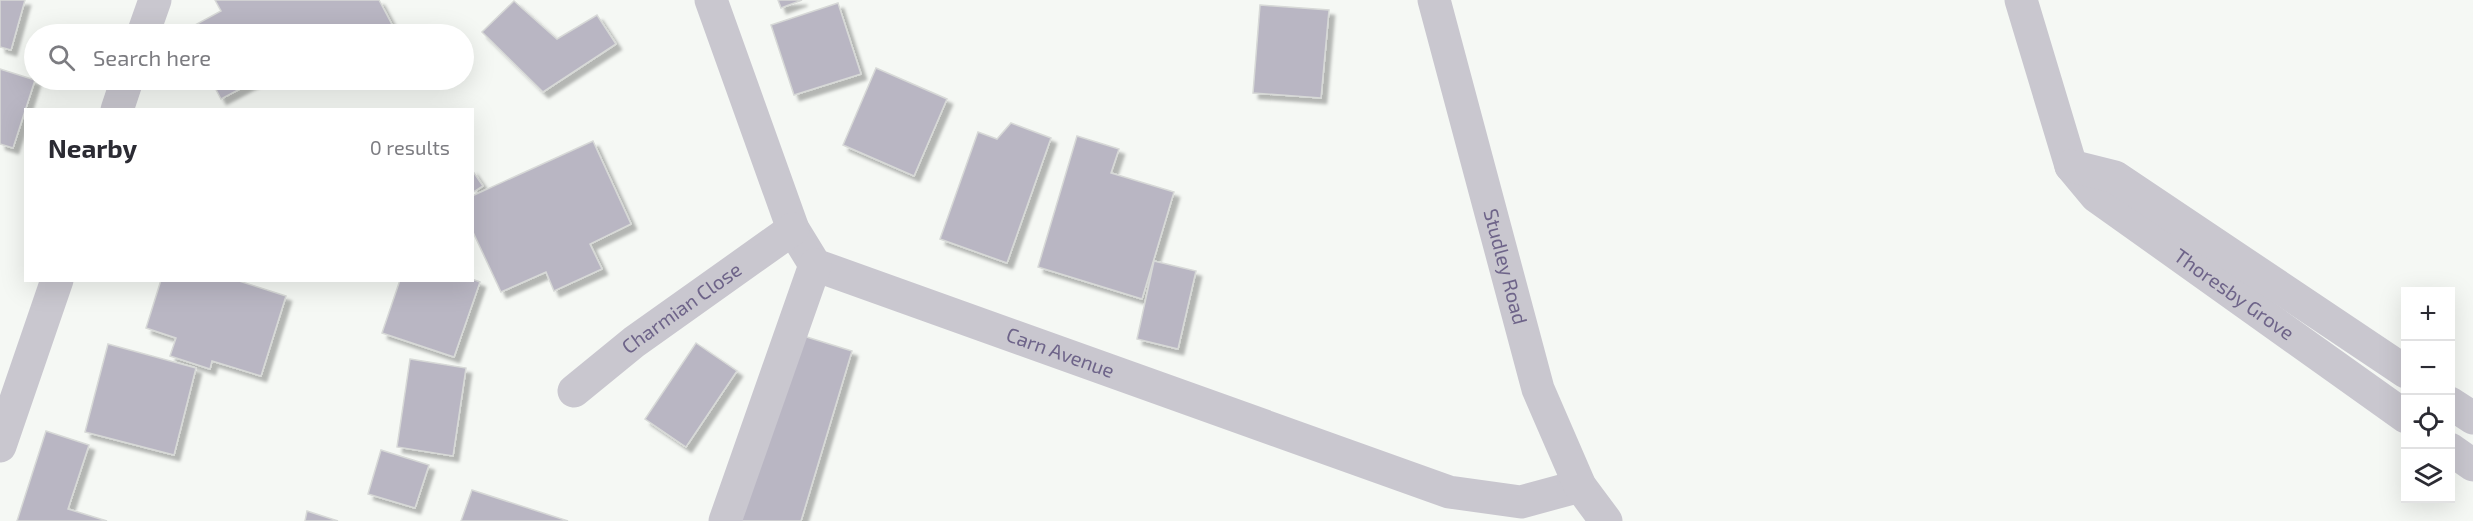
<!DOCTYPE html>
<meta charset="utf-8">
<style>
:root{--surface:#fff;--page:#f7f7f7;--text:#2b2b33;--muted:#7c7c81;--line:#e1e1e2}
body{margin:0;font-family:"Exo 2",sans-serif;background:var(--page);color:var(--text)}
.controls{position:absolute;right:18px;bottom:18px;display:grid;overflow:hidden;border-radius:0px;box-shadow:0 6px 24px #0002}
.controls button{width:54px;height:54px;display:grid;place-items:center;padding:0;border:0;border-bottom:2px solid var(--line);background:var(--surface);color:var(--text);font:30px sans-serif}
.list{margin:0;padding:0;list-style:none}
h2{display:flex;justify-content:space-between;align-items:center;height:78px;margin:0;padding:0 24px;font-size:26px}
h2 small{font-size:20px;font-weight:400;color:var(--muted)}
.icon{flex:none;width:33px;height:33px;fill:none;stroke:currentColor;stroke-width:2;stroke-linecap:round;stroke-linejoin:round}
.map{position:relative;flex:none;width:2473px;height:521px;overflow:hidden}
.search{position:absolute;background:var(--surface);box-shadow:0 6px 24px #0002;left:24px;top:24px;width:450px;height:66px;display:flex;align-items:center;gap:15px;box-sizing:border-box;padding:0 21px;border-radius:33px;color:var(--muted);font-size:22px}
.panel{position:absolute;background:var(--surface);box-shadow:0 6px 24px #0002;left:24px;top:108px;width:450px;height:174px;border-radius:0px}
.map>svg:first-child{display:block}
</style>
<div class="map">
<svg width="2473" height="521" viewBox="0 0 2473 521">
<defs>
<filter id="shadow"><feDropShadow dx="5.5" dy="5.5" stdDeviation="1.5" flood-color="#0004"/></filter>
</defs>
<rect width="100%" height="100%" fill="#f5f8f4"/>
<!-- building -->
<g fill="#b9b6c3" stroke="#d7d9d7" stroke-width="1.5" filter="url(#shadow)">
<polygon points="0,0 25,0 11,50 0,47"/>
<polygon points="215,0 379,0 397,34 186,34 184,31 221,11"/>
<polygon points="778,0 802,0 781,8"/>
<polygon points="514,1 557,39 597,15 616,44 543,92 482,32"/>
<polygon points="838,3 861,74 794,95 771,25"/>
<polygon points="1260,5 1329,10 1321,98 1253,93"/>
<polygon points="876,68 947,99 914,176 843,145"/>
<polygon points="0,69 35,80 13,148 0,144"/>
<polygon points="211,80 257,80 221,99"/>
<polygon points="1011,123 1051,138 1007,263 940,239 978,132 997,139"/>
<polygon points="1077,136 1119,149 1111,173 1174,192 1142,299 1038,267"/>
<polygon points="593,141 631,224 590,244 602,269 554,291 546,272 501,292 472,230 472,196"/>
<polygon points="472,170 483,186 472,193"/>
<polygon points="1154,261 1196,271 1178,349 1137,339"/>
<polygon points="472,279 480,282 454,357 382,333 400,280"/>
<polygon points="161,280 236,280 286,296 261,376 212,361 210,369 170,356 176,338 146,328"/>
<polygon points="797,334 852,351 801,521 741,521"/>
<polygon points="696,343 737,371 686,447 645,419"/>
<polygon points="108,344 196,368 174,455 85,432"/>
<polygon points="410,359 466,368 453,456 397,447"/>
<polygon points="46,431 89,445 68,509 107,521 17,521"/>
<polygon points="381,450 429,465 415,508 368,494"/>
<polygon points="472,490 568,521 461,521"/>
<polygon points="307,511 338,521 305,521"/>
</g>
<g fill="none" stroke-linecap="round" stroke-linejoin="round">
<!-- minor -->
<g stroke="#c9c7cf" stroke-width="33">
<path id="s1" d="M711,0L793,229L815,265L1449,492L1521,502L1580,486"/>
<path id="s2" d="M1434,0L1538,389L1580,486L1606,521"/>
<path id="s3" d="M2021,0L2071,166L2096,196L2406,417"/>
<polyline points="143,34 155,0"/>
<polyline points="117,110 127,80"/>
<polyline points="2071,166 2115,177 2406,372"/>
<path id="s4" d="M574,391L634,342L793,229"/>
<polyline points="2450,403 2473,418"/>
<polyline points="0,446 57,280"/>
<polyline points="2450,449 2473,465"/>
<polyline points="725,521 815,265"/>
</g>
</g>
<g text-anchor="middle" stroke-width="6" stroke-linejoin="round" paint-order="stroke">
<!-- street labels -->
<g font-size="20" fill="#6e6489" stroke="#fff">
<text dy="7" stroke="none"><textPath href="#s2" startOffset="276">Studley Road</textPath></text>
<text dy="7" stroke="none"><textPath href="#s3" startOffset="382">Thoresby Grove</textPath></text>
<text dy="7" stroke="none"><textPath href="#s4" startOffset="136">Charmian Close</textPath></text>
<text dy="7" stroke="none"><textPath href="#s1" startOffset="546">Carn Avenue</textPath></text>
</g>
</g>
</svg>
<div class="controls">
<button>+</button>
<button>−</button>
<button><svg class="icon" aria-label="locate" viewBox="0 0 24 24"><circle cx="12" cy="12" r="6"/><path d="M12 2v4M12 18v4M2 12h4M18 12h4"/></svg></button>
<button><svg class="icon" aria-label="layers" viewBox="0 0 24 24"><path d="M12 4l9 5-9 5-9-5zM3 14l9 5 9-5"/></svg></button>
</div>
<div class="search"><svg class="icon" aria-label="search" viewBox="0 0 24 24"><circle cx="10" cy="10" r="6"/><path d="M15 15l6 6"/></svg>Search here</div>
<section class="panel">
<h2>Nearby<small>0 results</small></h2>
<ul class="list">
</ul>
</section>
</div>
